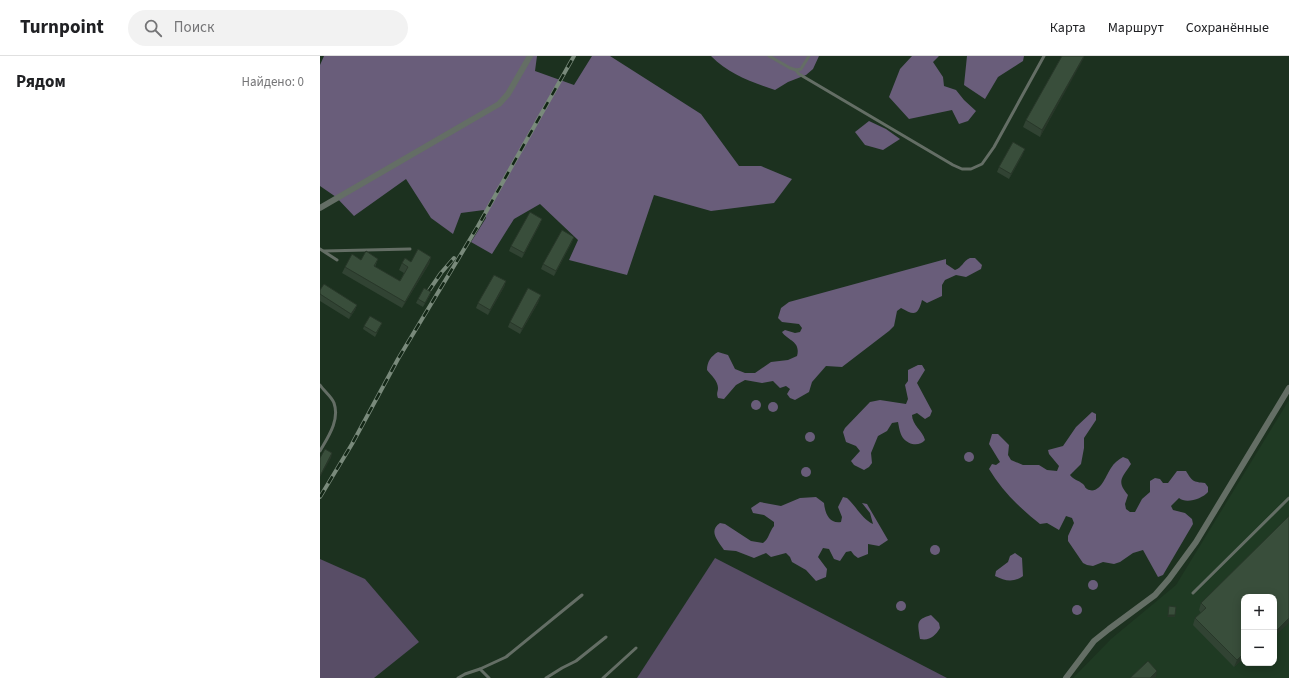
<!DOCTYPE html>
<html lang="ru">
<meta charset="utf-8">
<style>
:root{--surface:#fff;--page:#f2f2f2;--text:#202124;--muted:#757577;--line:#e0e0e0}
body{margin:0;font-family:"Source Sans 3",sans-serif;background:var(--page);color:var(--text)}
.controls{position:absolute;right:12px;bottom:12px;display:grid;overflow:hidden;border-radius:8px;box-shadow:0 2px 10px #0003}
.controls button{width:36px;height:36px;display:grid;place-items:center;padding:0;border:0;border-bottom:1px solid var(--line);background:var(--surface);color:var(--text);font:20px sans-serif}
.list{margin:0;padding:0;list-style:none}
h2{display:flex;justify-content:space-between;align-items:center;height:52px;margin:0;padding:0 16px;font-size:17px}
h2 small{font-size:13px;font-weight:400;color:var(--muted)}
.icon{flex:none;width:22px;height:22px;fill:none;stroke:currentColor;stroke-width:2;stroke-linecap:round;stroke-linejoin:round}
.map{position:relative;flex:none;width:969px;height:622px;overflow:hidden}
header{display:flex;align-items:center;gap:24px;box-sizing:border-box;height:56px;padding:0 20px;background:var(--surface);border-bottom:1px solid var(--line)}
header strong{font-size:19px}
nav{display:flex;gap:22px;margin-inline-start:auto;font-size:14px}
.search{width:280px;height:36px;background:var(--page);display:flex;align-items:center;gap:10px;box-sizing:border-box;padding:0 14px;border-radius:22px;color:var(--muted);font-size:15px}
main{display:flex}
aside{flex:1;background:var(--surface)}
.map>svg:first-child{display:block}
</style>
<header>
<strong>Turnpoint</strong>
<div class="search"><svg class="icon" aria-label="search" viewBox="0 0 24 24"><circle cx="10" cy="10" r="6"/><path d="M15 15l6 6"/></svg>Поиск</div>
<nav><a>Карта</a><a>Маршрут</a><a>Сохранённые</a></nav>
</header>
<main>
<aside>
<h2>Рядом<small>Найдено: 0</small></h2>
<ul class="list">
</ul>
</aside>
<div class="map">
<svg width="969" height="622" viewBox="0 0 969 622">
<rect width="100%" height="100%" fill="#1c311f"/>
<!-- built -->
<path fill="#1f3a23" fill-rule="evenodd" d="M969,344V622H753L791,583L856,529ZM924,541H954V607H924Z"/>
<!-- green -->
<g fill="#584d66">
<polygon points="395,502 627,622 317,622"/>
<polygon points="0,503 45,523 99,586 54,622 0,622"/>
</g>
<!-- forest -->
<g fill="#695d7a">
<polygon points="4,0 217,0 215,15 254,29 272,0 290,0 381,58 419,110 441,110 472,123 454,147 391,155 334,139 307,219 249,204 258,184 220,148 194,163 172,198 151,186 166,162 164,154 141,157 133,178 111,162 86,123 34,160 16,141 0,130 0,9"/>
<path d="M391,0H499L493,13L486,19L468,26L455,34C431,26 409,18 391,0Z"/>
<polygon points="592,0 619,0 613,6 623,21 624,30 636,34 644,44 656,55 648,65 639,68 632,54 589,63 569,41 580,13"/>
<polygon points="647,0 704,0 703,5 678,21 665,43 644,29"/>
<polygon points="549,65 566,73 580,83 563,94 545,89 535,76"/>
<path d="M650,202H655L662,209L661,213L646,221L636,219L625,224L622,229V240L607,247L602,244C598,259 595,260 581,252L577,255L574,270L569,275L522,311L506,310L492,326L489,336L475,344L470,342L467,338L470,333L466,330L460,332L453,325L442,327L425,324L416,329L404,343L398,342C396,337 398,336 398,332C398,325 391,319 387,314C387,306 391,300 398,296L408,299L415,313L425,317H435L451,306L468,304L477,300C481,285 468,285 462,276L465,274L475,277L480,276L482,272L479,268L462,266L458,262L461,252L469,246L626,203V208L635,214C642,212 643,205 650,202Z"/>
<path d="M598,309H602L605,314L597,327L612,355L610,360L605,363L597,357L592,359C592,369 603,375 605,384C599,391 589,389 583,382C580,378 579,371 578,366L572,367L567,375L558,380L551,397L552,407L549,411L544,414L534,409L531,405L540,395L536,390L526,386L523,376L525,372L550,346L560,344L586,348L588,343L585,329L588,325V314Z"/>
<circle cx="436" cy="349" r="5"/>
<circle cx="453" cy="351" r="5"/>
<path d="M772,356L776,358V364L764,382V392L761,408L750,419C754,424 758,424 763,428C766,431 764,431 767,433C780,440 786,419 791,412C794,407 798,404 803,401L808,403L811,408C802,422 796,425 808,439L805,448L806,453L810,456H815L822,443L830,436V425L835,422L840,423L843,427H848L857,415H866C872,425 873,426 885,427L888,431V436C882,443 866,448 859,442L851,450L853,454L865,457L872,463L873,468L843,519L838,521L823,494L813,497L800,506L794,508L783,506L773,510L767,509L763,507L748,485V480L754,467L752,462L746,460L739,474L727,467L720,468C700,452 682,435 669,413L672,408L676,409L680,406L669,388L672,378H678L689,389L688,399L691,404L703,409H719L727,414L737,415L739,410L729,398L728,394L743,390L756,371Z"/>
<circle cx="490" cy="381" r="5"/>
<circle cx="649" cy="401" r="5"/>
<circle cx="486" cy="416" r="5"/>
<path d="M496,441L504,447C505,457 509,468 521,466L522,461L518,451L523,441L527,442C536,450 542,463 553,468L550,457L542,447L547,448L568,484L559,490L548,488V498L538,502L534,499L531,495L526,496L520,505L514,503L509,493L503,492L498,501L507,513L506,521L496,525L486,514L472,506L470,501L466,497L451,501L446,497L434,502L416,495L404,494C398,485 388,475 400,467L405,468L431,485L443,487C449,483 449,476 454,470V466L444,459L433,457L431,452L440,446L461,450L480,442Z"/>
<circle cx="615" cy="494" r="5"/>
<path d="M695,497L702,502L703,520C693,527 685,525 675,520L676,515L688,506L690,500Z"/>
<circle cx="773" cy="529" r="5"/>
<circle cx="581" cy="550" r="5"/>
<circle cx="757" cy="554" r="5"/>
<path d="M611,559L619,567L620,572C615,580 610,585 600,583C598,567 595,564 611,559Z"/>
</g>
<g fill="none" stroke-linecap="round" stroke-linejoin="round">
<!-- lane -->
<g stroke="#646e65" stroke-width="3">
<polyline points="449,0 470,12 476,14 481,13 489,0"/>
<polyline points="476,14 479,18 633,109 642,113 651,113 662,108 674,91 724,0"/>
<polyline points="0,193 17,204"/>
<polyline points="4,195 90,193"/>
<path d="M0,329C4,335 12,341 14,347C20,364 8,381 0,395"/>
<polyline points="873,537 969,442"/>
<polyline points="160,613 169,622"/>
<polyline points="138,622 145,618 160,613 186,601 262,539"/>
<polyline points="226,622 242,612 256,605 286,581"/>
<polyline points="283,622 316,592"/>
</g>
<!-- street -->
<g stroke="#646e65" stroke-width="6">
<polyline points="0,152 179,48 188,38 210,0"/>
<polyline points="746,622 774,585 789,573 835,539 849,523 876,486 969,332"/>
</g>
<!-- rail casing -->
<g stroke="#798a7b" stroke-width="4">
<g id="rail">
<polyline points="108,236 121,217 134,202"/>
<polyline points="0,441 32,388 78,303 158,170 254,0"/>
</g>
</g>
<!-- rail -->
<use href="#rail" stroke="#132716" stroke-width="2.5" stroke-dasharray="8" stroke-linecap="butt"/>
</g>
<!-- wall -->
<g fill="#314333">
<polygon points="742,0 764,0 720,81 703,71 706,64"/>
<polygon points="703,98 689,123 677,116 679,111"/>
<polygon points="220,168 202,202 189,195 191,190"/>
<polygon points="254,181 252,186 234,220 221,213 223,208"/>
<polygon points="111,201 109,208 82,252 22,217 25,211 41,204 58,203 55,211 80,225 84,217 79,214 82,207"/>
<polygon points="186,225 184,231 168,259 156,252 158,247"/>
<polygon points="0,234 37,249 35,254 29,263 0,245"/>
<polygon points="110,239 103,251 96,247 98,243"/>
<polygon points="219,245 200,278 188,271 190,266"/>
<polygon points="62,267 55,281 43,273 44,270"/>
<polygon points="924,541 924,602 914,611 873,569 875,562 881,557 879,554 881,547"/>
</g>
<!-- shaded-wall -->
<g fill="#283729">
<polygon points="764,0 764,2 720,81 722,74"/>
<polygon points="705,93 703,98 689,123 691,118"/>
<polygon points="222,163 220,168 202,202 204,197"/>
<polygon points="254,181 252,186 234,220 236,215"/>
<polygon points="111,201 109,208 82,252 85,246"/>
<polygon points="186,225 184,231 168,259 170,254"/>
<polygon points="111,236 110,239 103,251 105,247"/>
<polygon points="221,239 219,245 200,278 202,273"/>
<polygon points="37,249 35,254 29,263 31,258"/>
<polygon points="12,397 11,402 0,421 0,420"/>
<polygon points="848,559 855,559 855,561 847,561"/>
<polygon points="969,562 969,567 954,581 954,577"/>
<polygon points="924,597 924,602 914,611 917,604"/>
<polygon points="837,615 836,621 834,622 830,622"/>
</g>
<!-- building -->
<g fill="#394e3b" stroke="#283729">
<polygon points="742,0 764,0 722,74 706,64"/>
<polygon points="693,86 705,93 691,118 679,111"/>
<polygon points="210,156 222,163 204,197 191,190"/>
<polygon points="242,174 254,181 236,215 223,208"/>
<polygon points="98,193 111,201 85,246 25,211 32,198 41,204 46,195 58,203 54,210 80,225 88,211 82,207 85,202 91,206"/>
<polygon points="174,219 186,225 170,254 158,247"/>
<polygon points="4,228 37,249 31,258 0,238 0,234"/>
<polygon points="104,232 111,236 105,247 98,243"/>
<polygon points="208,232 221,239 202,273 190,266"/>
<polygon points="50,260 62,267 56,277 44,270"/>
<polygon points="5,393 12,397 0,420 0,402"/>
<polygon points="969,460 969,562 954,577 954,541 924,541 924,597 917,604 875,562 886,552 881,547"/>
<polygon points="849,550 856,551 855,559 848,559"/>
<polygon points="828,605 837,615 830,622 810,622"/>
</g>
</svg>
<div class="controls">
<button>+</button>
<button>−</button>
</div>
</div>
</main>
